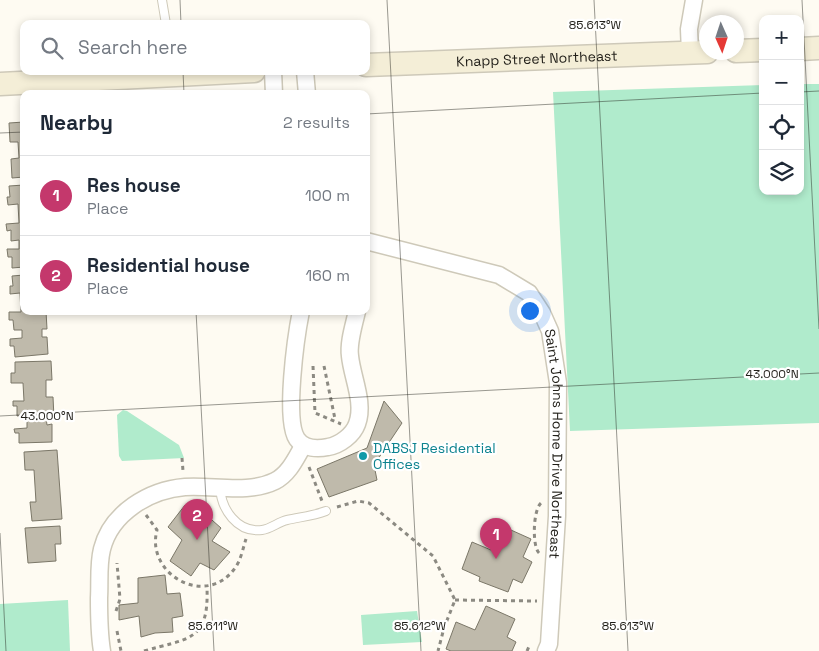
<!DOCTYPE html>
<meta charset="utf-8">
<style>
:root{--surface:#fff;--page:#f2f2f3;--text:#1f2937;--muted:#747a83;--line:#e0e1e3;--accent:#c4386c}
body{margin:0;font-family:"Space Grotesk",sans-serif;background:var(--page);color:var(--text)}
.controls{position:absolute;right:15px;top:15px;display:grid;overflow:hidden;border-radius:10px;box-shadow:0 2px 8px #0003}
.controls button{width:45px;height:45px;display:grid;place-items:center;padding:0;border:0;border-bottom:1px solid var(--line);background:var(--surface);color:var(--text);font:25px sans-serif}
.compass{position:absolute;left:699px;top:15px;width:45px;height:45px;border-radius:50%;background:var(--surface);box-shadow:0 2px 8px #0003;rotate:177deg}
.you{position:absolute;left:529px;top:310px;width:18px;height:18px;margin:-12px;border:4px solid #fff;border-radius:50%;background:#1a73e8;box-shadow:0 0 0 8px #1a73e833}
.badge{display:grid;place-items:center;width:32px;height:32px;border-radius:50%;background:var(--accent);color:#fff;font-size:16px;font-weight:700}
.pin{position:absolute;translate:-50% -41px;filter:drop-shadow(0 1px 2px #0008)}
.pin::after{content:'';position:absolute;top:26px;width:18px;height:15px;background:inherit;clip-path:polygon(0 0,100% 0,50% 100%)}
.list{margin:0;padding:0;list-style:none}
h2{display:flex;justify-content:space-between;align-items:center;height:65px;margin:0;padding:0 20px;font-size:21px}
h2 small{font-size:16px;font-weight:400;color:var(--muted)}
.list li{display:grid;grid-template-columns:32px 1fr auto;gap:15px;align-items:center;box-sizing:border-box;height:80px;padding:0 20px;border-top:1px solid var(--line)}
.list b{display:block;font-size:19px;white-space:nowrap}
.list p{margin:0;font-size:16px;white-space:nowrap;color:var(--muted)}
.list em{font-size:16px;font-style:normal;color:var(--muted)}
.icon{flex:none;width:28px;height:28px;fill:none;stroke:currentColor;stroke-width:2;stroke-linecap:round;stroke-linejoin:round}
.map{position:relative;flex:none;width:819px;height:651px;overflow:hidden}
.search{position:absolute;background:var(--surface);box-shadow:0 2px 8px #0003;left:20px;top:20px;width:350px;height:55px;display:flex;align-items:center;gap:12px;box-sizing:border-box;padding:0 18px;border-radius:10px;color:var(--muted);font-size:19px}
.panel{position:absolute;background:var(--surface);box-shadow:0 2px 8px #0003;left:20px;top:90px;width:350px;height:225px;border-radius:10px}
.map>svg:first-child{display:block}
</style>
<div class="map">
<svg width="819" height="651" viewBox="0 0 819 651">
<rect width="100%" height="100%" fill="#fefbf2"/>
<!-- green -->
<g fill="#b0ebcc">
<polygon points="800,84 819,84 819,423 570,431 553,92 763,85 763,191 800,191"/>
<polygon points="123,410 127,411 179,445 184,458 122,461 119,456 117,415"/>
<polygon points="68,600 70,651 0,651 0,604"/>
<polygon points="417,611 422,642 363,645 361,615"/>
</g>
<!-- building -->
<g fill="#bfbaab" stroke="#7b7768">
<polygon points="24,122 24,177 12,178 11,159 19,158 18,142 10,142 9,123"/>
<polygon points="24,185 24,267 12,268 12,257 8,257 7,249 19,249 19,240 11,241 11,230 7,231 6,224 19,223 18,204 8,205 7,197 10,197 9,186"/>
<polygon points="24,275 24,311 46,311 47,329 42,329 42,337 47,337 48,354 15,357 14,346 10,346 10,339 22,338 22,330 14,330 13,320 9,320 9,312 21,312 20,293 10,294 10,286 13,286 12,276"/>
<polygon points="51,361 52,380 46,380 46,397 53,397 54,418 46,418 47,425 52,424 52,442 19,443 19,433 15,433 14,429 27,428 27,415 17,416 17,406 13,406 13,401 24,401 23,383 11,383 11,373 15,373 15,362"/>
<polygon points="384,401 402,423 374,465 377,480 329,497 317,469 367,448"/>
<polygon points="57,450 62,519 32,521 30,502 36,502 34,470 25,470 24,452"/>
<polygon points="185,505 200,516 204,513 221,528 212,541 230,552 214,570 200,563 191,576 170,561 182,540 168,527"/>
<polygon points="60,526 61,544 55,544 56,561 28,563 25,528"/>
<polygon points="502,526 531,539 523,557 532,562 522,583 513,579 508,592 479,581 480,577 462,569 472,542 491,550"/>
<polygon points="165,575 167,594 180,593 183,616 172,618 173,632 155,633 141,637 139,616 119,620 119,605 138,603 138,578"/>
<polygon points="486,606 515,619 507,637 516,642 512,651 451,651 446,649 456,622 475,630"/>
</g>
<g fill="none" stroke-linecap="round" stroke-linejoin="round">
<!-- lane casing -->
<g stroke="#cec9b9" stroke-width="10">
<g id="lane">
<polyline points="162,0 166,24"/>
<path d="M220,487C221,509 237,533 262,530C271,529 278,522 287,520C300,517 313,516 326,511"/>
</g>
</g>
<!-- street casing -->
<g stroke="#cec9b9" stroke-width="19">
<g id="street">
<polyline points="690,53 689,29 694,0"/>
<polyline points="273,71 274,94"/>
<polyline points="305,71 307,94"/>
<path id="s1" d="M366,241L499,275L529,293L542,313L550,331L558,383L557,516L549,644L546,651"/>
<path d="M301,311C296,336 284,420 297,439C304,449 318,449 328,447C340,445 353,435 357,424C365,403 352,377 350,356C348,343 354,325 357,311"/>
<path d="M102,651C99,633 99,616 99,598C100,582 98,565 102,549C111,513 149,490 185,487C213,485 249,494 275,481C289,474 296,458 303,446"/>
</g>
</g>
<!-- secondary casing -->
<g stroke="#cec9b9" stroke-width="25">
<g id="secondary">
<polyline points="800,49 819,48"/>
<polyline points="736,51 763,50"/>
<path id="s2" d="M366,65L707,52"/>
<polyline points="0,84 254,71"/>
</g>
</g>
<!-- path -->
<g stroke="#8c8a82" stroke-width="3" stroke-dasharray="4 4" stroke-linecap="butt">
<polyline points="313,366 315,413 341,424"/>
<polyline points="324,366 335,419"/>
<polyline points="182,458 183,471"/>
<polyline points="309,467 322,501"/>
<polyline points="337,507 358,501 369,503 433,556 455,600 444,628 438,651"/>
<path d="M146,515L157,530C145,574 206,609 235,568C241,560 243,548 246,539"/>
<path d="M539,553C532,546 533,510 541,503"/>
<polyline points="455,600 537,601"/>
<polyline points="116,611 120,599 117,563"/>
<polyline points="117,631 121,651"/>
<path d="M144,651C188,638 209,642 207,588"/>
<polyline points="527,651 530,644"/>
</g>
<!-- lane -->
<use href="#lane" stroke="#fff" stroke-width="8"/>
<!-- street -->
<use href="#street" stroke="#fff" stroke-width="16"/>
<!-- secondary -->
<use href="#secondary" stroke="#f4eed7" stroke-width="22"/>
</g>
<!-- ticks -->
<path fill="none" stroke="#201e18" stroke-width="1" stroke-opacity="0.45" d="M180,0L181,24M387,0L421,651M594,0L628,651M802,0L819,329M183,71L184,94M800,92L819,91M366,114L763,93M0,133L24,132M196,311L214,651M0,416L819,373M0,533L6,651"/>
<!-- markers -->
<circle fill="#0f9aa8" stroke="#fff" stroke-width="2" cx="363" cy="456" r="5"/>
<g text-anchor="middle" stroke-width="4.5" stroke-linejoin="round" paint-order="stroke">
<!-- street labels -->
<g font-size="14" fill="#201e18" stroke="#fff">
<text dy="5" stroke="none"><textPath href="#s2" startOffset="171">Knapp Street Northeast</textPath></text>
<text dy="5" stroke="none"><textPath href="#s1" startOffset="329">Saint Johns Home Drive Northeast</textPath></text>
</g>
<!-- culture labels -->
<g font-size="14" fill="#0d838f" stroke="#fff" text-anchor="start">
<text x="373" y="453">DABSJ Residential<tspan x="373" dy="16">Offices</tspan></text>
</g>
</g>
<g font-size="12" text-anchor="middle" fill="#201e18" stroke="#fff" stroke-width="4.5" stroke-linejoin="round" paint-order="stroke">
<text x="595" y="29">85.613°W</text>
<text x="772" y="378">43.000°N</text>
<text x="47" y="420">43.000°N</text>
<text x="213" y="630">85.611°W</text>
<text x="420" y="630">85.612°W</text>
<text x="628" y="630">85.613°W</text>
</g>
</svg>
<div class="controls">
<button>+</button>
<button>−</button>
<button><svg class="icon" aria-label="locate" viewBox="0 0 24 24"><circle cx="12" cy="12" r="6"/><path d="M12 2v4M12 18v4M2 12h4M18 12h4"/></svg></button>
<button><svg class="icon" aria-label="layers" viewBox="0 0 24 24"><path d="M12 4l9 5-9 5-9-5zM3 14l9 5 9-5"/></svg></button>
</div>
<svg class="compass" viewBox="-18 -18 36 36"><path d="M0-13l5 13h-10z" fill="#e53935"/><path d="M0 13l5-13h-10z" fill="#747a83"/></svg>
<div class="you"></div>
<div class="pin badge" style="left:496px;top:559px">1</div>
<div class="pin badge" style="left:197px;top:540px">2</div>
<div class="search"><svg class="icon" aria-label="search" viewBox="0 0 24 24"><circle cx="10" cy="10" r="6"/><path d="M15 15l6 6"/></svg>Search here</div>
<section class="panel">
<h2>Nearby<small>2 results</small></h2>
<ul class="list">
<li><span class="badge">1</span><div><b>Res house</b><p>Place</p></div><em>100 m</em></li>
<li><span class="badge">2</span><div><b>Residential house</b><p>Place</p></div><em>160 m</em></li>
</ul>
</section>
</div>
